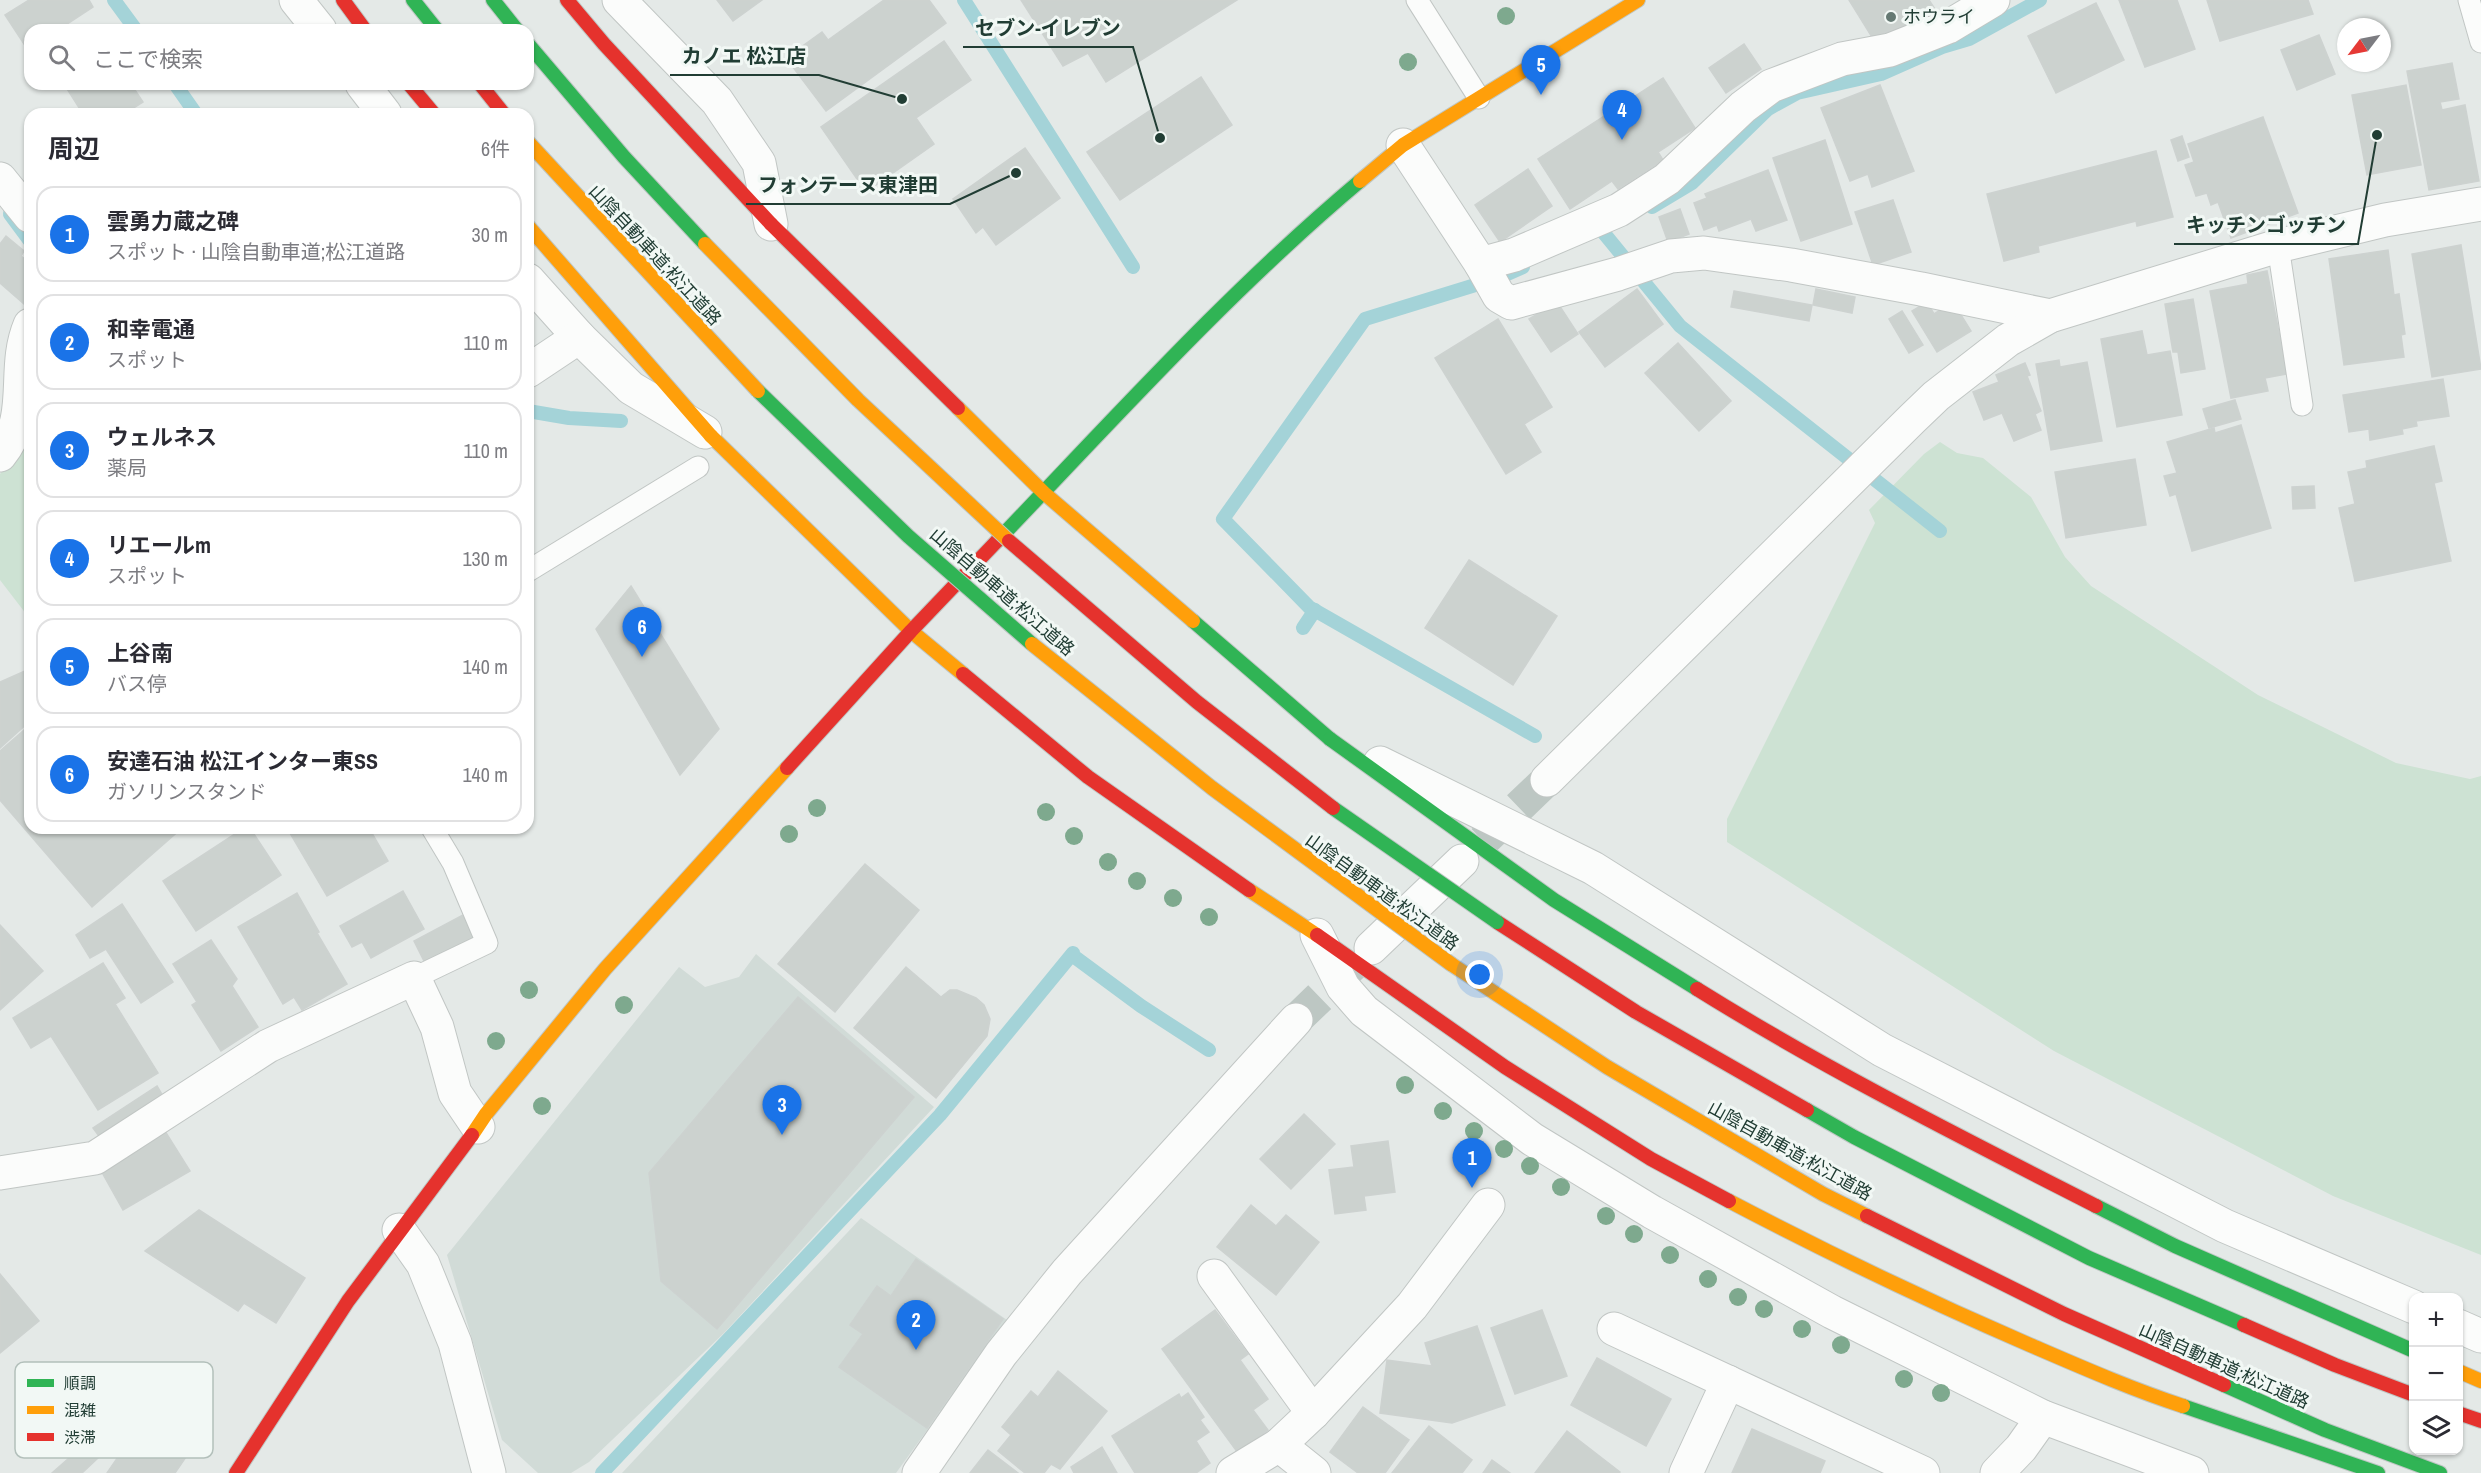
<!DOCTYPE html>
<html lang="ja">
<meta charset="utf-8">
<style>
:root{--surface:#fff;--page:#f7f7f7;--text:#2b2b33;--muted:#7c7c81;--line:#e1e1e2;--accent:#1a73e8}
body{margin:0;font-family:"Archivo Narrow","Noto Sans JP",sans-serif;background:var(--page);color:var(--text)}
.controls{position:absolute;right:18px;bottom:18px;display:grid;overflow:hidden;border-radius:12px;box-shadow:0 2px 4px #0004}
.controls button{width:54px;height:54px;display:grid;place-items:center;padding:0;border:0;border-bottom:2px solid var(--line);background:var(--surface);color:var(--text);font:30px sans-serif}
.compass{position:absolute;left:2337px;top:18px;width:54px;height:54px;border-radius:50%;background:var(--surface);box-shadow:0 2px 4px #0004;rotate:238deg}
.you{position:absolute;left:1480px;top:975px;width:21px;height:21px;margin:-15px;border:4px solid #fff;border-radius:50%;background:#1a73e8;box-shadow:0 0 0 9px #1a73e833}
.badge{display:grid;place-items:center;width:39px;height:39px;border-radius:50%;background:var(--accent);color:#fff;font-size:20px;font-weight:700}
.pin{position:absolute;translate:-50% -50px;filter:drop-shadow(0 2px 3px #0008)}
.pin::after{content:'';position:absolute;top:32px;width:21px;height:18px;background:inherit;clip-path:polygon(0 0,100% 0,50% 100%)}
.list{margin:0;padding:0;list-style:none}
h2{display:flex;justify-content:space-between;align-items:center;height:78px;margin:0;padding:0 24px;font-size:26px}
h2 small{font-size:20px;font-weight:400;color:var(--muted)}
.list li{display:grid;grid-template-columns:39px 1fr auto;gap:18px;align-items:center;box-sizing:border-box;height:96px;margin:0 12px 12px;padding:0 12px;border:2px solid var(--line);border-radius:18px}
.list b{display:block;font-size:22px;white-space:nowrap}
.list p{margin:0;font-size:20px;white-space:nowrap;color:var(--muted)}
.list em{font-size:20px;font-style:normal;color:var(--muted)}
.icon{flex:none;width:33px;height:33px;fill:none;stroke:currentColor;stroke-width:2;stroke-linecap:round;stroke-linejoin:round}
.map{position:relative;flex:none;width:2481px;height:1473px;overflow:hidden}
.search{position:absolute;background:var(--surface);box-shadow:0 2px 4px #0004;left:24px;top:24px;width:510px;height:66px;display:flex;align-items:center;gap:15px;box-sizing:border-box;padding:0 21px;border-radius:18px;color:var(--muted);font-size:22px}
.panel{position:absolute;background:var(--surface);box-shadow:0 2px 4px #0004;left:24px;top:108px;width:510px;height:726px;border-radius:18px}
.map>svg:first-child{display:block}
</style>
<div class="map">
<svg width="2481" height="1473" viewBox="0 0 2481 1473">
<rect width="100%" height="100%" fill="#e4e9e7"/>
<!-- built -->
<g fill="#d1dbd7">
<polygon points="756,954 934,1107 724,1333 589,1462 571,1473 538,1473 502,1440 447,1255 679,967 705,987 739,977"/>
<polygon points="861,1218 1007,1320 896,1473 622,1473"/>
</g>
<!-- green -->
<g fill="#cde2d3">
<polygon points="30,439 30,619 0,580 0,474 26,441"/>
<polygon points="1940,442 1957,453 1983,458 2031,497 2065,557 2091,586 2258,695 2396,763 2470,779 2481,776 2481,1255 2333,1196 2054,1051 1727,842 1727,819 1875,523 1869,510 1924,454"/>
</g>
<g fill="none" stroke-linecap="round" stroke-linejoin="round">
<!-- stream -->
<g stroke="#a4d3d8" stroke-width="14">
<polyline points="114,0 136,30"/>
<polyline points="964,0 1133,267"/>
<polyline points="175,84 196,114"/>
<polyline points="1652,207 1692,183 1768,109 1797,93 1881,74 1942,47 1969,39 2040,0"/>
<polyline points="10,214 30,241"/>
<polyline points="1603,232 1680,326 1940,531"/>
<polyline points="1523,267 1498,278 1365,319 1223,519 1309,607 1535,736"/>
<polyline points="528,411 569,418 621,421"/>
<polyline points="1303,628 1315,610"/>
<polyline points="1072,955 1141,1006 1209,1050"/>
<polyline points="602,1473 940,1115 1073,953"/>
</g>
</g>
<!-- building -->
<g fill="#ccd2cf" stroke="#cdd2d0" stroke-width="1.5">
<polygon points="29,0 89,0 93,7 58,30 30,30 28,50 5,15"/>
<polygon points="717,0 762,0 733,21"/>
<polygon points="884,0 929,0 946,23 826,111 786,58 822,32 828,40"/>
<polygon points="1021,0 1237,0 1106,82 1088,53 1063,66"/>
<polygon points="1849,0 1929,0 1935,9 1911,24 1872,37"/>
<polygon points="2119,0 2177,0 2195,49 2145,67"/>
<polygon points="2207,0 2308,0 2313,14 2220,41"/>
<polygon points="2096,3 2124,60 2056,93 2028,36"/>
<polygon points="2319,35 2335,74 2297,90 2281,50"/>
<polygon points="944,41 971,80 916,118 934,144 866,192 821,127"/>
<polygon points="1744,44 1761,69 1726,93 1709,68"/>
<polygon points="2452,63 2459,99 2440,102 2442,110 2465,105 2479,181 2429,190 2407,71"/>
<polygon points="1201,77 1232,125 1120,200 1087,152"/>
<polygon points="1663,78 1695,128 1658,152 1663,160 1618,189 1612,181 1570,209 1538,159"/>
<polygon points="64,84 131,84 143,102 124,114 83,114"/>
<polygon points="1880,85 1914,171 1872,187 1868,174 1850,181 1821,108"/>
<polygon points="2406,85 2421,165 2367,175 2352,95"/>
<polygon points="2263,117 2298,213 2231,238 2218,202 2211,205 2207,193 2196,196 2185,165 2194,162 2188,144"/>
<polygon points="2182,136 2189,157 2178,161 2171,140"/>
<polygon points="1825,140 1852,224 1801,241 1773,158"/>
<polygon points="1025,148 1060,198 996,245 983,227 976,233 953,199"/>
<polygon points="2156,151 2173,217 2137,226 2136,221 2038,246 2039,252 2004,261 1987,194"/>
<polygon points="1528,169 1552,206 1500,242 1475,205"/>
<polygon points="1768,170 1787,220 1756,231 1751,219 1719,231 1717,225 1704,230 1694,203 1707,198 1705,194"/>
<polygon points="1893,200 1911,252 1873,265 1855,212"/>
<polygon points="1680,209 1689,234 1668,242 1659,217"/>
<polygon points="6,236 24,251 21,256 30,263 30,297 24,304 0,283 0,244"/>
<polygon points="2461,245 2481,369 2432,377 2412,254"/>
<polygon points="2388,250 2394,295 2399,294 2405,334 2401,335 2404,357 2344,365 2329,259"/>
<polygon points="2267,271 2287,374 2265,378 2268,391 2231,398 2210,291 2248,284 2247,275"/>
<polygon points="1637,289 1663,324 1605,367 1579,332"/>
<polygon points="1816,289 1855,297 1852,313 1813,305"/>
<polygon points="1734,291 1812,305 1809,321 1731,307"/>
<polygon points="2193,299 2205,369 2181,373 2178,352 2173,352 2165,304"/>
<polygon points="1557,302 1578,334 1551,352 1529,319"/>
<polygon points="1927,302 1934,314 1953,302 1971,331 1937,352 1912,311"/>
<polygon points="1902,311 1923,345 1909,353 1889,319"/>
<polygon points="1498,319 1552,407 1524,424 1541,452 1506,474 1435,358"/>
<polygon points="2142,331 2147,355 2170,351 2182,415 2117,427 2101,339"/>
<polygon points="1678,343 1731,401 1699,431 1645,373"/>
<polygon points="2059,360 2060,367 2087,362 2102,441 2051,450 2036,364"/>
<polygon points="2025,363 2030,375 2027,376 2041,411 2035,414 2041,430 2014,441 2002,413 1984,420 1973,392 1999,382 1996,375"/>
<polygon points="2443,379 2449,416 2416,421 2417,426 2402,429 2403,434 2370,440 2369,429 2349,432 2343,395"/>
<polygon points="2235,400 2241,419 2209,428 2203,409"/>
<polygon points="2241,425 2271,528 2192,551 2176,494 2170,496 2164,476 2177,473 2167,442 2214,428 2215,433"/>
<polygon points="2434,446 2442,481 2434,483 2451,561 2355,581 2339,508 2355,504 2348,472 2367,468 2366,461"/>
<polygon points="2135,459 2146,525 2066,538 2055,472"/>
<polygon points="2314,486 2315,508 2293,509 2292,487"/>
<polygon points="1469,560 1557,616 1513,685 1425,628"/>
<polygon points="631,586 719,729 680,775 596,629"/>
<polygon points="25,671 30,678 30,721 0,748 0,682"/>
<polygon points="30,725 30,828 182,828 92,907 0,800 0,751"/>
<polygon points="244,828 250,828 281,875 196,931 163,881"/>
<polygon points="287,828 369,828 388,861 327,896"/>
<polygon points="865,864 919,910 835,1012 778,964"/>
<polygon points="403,891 424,929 371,958 362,942 352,947 340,926"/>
<polygon points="297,893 319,932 317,933 347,984 302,1010 294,997 283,1004 238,927"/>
<polygon points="122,904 173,982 141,1003 106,949 90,958 76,935"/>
<polygon points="463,915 476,938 426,965 414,941"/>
<polygon points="0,925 43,971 0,1010"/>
<polygon points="211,940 237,979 232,986 258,1027 221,1051 192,1005 197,1002 173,964"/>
<polygon points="103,963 125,998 115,1004 158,1073 98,1110 51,1036 31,1048 13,1018"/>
<polygon points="906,967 941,997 950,990 957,990 976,998 984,1005 990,1019 987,1036 936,1098 854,1028"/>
<polygon points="798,997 914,1097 717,1329 661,1281 649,1173"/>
<polygon points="157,1086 167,1103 104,1143 93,1128"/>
<polygon points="1304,1114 1335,1144 1291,1189 1260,1159"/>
<polygon points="163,1128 190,1171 123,1210 99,1167"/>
<polygon points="1388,1141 1395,1192 1364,1196 1366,1210 1335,1214 1329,1170 1354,1167 1351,1146"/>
<polygon points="1251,1205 1276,1226 1286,1215 1319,1242 1276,1295 1217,1247"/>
<polygon points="199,1210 305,1278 276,1323 244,1303 238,1311 145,1251"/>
<polygon points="916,1259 1003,1319 927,1428 839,1367 863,1334 850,1325 877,1286 891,1296"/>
<polygon points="0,1274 39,1321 0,1353"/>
<polygon points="1215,1310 1248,1354 1240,1360 1268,1399 1253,1410 1268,1430 1238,1453 1162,1349"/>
<polygon points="1542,1310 1567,1376 1515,1394 1491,1328"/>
<polygon points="1477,1326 1505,1405 1452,1423 1380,1413 1387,1360 1432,1366 1425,1343"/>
<polygon points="1597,1358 1671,1399 1646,1446 1571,1405"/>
<polygon points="1058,1371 1107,1411 1060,1469 1051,1464 1044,1473 1025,1473 998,1451 1011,1435 1002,1427 1031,1391 1038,1397"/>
<polygon points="1188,1393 1204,1417 1200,1420 1209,1432 1196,1441 1210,1463 1196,1473 1135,1473 1112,1436 1179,1394 1181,1398"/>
<polygon points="153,1406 199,1438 175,1473 107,1473"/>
<polygon points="1363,1407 1409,1440 1385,1473 1358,1473 1330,1452"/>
<polygon points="1429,1426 1472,1460 1462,1473 1392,1473"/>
<polygon points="1752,1429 1825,1461 1820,1473 1732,1473"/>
<polygon points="1567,1431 1620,1472 1619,1473 1535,1473"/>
<polygon points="85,1444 98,1458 82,1473 52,1473"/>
<polygon points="1102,1447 1117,1473 1074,1473 1071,1467"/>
<polygon points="988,1450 1018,1473 970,1473"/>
<polygon points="1492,1460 1510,1473 1483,1473"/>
</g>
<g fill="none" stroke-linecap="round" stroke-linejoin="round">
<!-- street-tunnel -->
<g stroke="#bdc7c3" stroke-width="33" stroke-dasharray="33 16" stroke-linecap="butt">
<polyline points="1483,841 1547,780"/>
<polyline points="1296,1020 1359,959"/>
</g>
<!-- lane casing -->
<g stroke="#c1c6c4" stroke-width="23">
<g id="lane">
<polyline points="1417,0 1479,98"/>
<polyline points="2469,0 2481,42"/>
<polyline points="2278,246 2302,405"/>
<polyline points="528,571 698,467"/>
<polyline points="414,978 487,943 453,863 432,828"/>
</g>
</g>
<!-- street casing -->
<g stroke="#c1c6c4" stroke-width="35">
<g id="street">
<polyline points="296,0 320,30"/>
<polyline points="619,0 717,101 759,163 771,224"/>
<polyline points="362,84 385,114"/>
<polyline points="1403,145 1481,264 1514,255 1619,210 1667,179 1743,107 1771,86 1842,59 1890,50 1948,27 1993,0"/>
<polyline points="0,179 30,216"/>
<polyline points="1481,264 1499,296 1511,303 1618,274 1671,256 1704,253 1791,265 1921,289 2050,316"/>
<polyline points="528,280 579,337 631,388 705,432"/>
<polyline points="528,371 579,337"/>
<path d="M0,455C33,415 11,370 30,325"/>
<polyline points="1380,763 1593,868 1882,1050 2225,1226 2414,1307"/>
<polyline points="1547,780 1912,419 1936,396 2008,340 2050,316 2278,246 2385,220 2481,204"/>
<polyline points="1317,935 1343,987 1364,1011 1532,1139 1652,1212 1832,1312 2043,1417 2192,1473"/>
<polyline points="1371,948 1462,861"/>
<polyline points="0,1173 95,1158 268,1046 414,978 437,1027 455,1093 478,1127"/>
<polyline points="399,1230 423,1264 455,1343 489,1473"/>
<polyline points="1214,1276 1313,1413"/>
<polyline points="2458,1326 2481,1336"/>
<polyline points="1614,1329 1923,1473"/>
<polyline points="1279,1445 1314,1473"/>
<polyline points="919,1473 1001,1354 1067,1272 1296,1020"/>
<polyline points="1233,1473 1279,1445 1313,1413 1412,1306 1488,1205"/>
<polyline points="1686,1473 1728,1382"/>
<polyline points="1997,1473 2021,1448 2043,1417"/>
</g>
</g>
<!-- fast casing -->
<g stroke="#bfc7c4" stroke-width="16">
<g id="fast">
<polyline points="413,0 437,30"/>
<polyline points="493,0 517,30"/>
<path d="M997,541C1115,418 1229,291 1360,181"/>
<polyline points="1193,621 1330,739"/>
<polyline points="1330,739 1554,900 1697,989"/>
<polyline points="1807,1110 1854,1137 2089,1258 2244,1325"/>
<polyline points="2096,1206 2175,1246 2414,1351"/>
<polyline points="2224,1385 2325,1430 2440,1473"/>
<polyline points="2183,1406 2378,1473"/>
</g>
</g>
<!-- slow casing -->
<g stroke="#bfc7c4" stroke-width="16">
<g id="slow">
<polyline points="1360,181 1403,145 1638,0"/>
<polyline points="528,226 711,436"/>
<polyline points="958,408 1044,493 1193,621"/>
<polyline points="711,436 911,631 963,674"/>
<polyline points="1249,890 1317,935"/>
<polyline points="1451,964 1607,1067 1823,1194 1867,1216"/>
<polyline points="472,1135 486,1114 605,969 787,768"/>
<path d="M1729,1201C1828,1253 1928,1301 2030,1345C2081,1367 2131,1389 2183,1406"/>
<polyline points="2458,1371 2481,1381"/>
</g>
</g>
<!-- jam casing -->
<g stroke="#bfc7c4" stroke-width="16">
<g id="jam">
<polyline points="343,0 365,30"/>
<polyline points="567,0 604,44 771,224"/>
<polyline points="409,84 434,114"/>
<polyline points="480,84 504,114"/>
<polyline points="771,224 958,408"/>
<polyline points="963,674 1088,777 1249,890"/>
<polyline points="787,768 911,631 997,541"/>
<polyline points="1497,922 1636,1012 1807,1110"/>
<polyline points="1317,935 1505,1067 1651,1159 1729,1201"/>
<path d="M1697,989C1825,1069 1961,1137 2096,1206"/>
<polyline points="1867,1216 2064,1314 2224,1385"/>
<polyline points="2244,1325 2335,1365 2414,1395"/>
<polyline points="2458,1413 2481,1421"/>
<polyline points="236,1473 348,1301 472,1135"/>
</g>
</g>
<!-- lane -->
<use href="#lane" stroke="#fbfcfb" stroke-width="21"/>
<!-- street -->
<use href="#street" stroke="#fbfcfb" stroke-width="33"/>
<!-- fast -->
<use href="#fast" stroke="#30b455" stroke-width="14"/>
<!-- slow -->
<use href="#slow" stroke="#ff9f0a" stroke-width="14"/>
<!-- jam -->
<use href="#jam" stroke="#e5322d" stroke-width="14"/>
<!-- fast-bridge casing -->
<g stroke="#bcc5c2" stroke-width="16" stroke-linecap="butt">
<g id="fast-bridge">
<polyline points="528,44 624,157 705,244"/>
<polyline points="758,391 908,536 1032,644"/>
<polyline points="1333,808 1497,922"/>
</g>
</g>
<!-- slow-bridge casing -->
<g stroke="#bcc5c2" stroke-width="16" stroke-linecap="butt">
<g id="slow-bridge">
<polyline points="528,142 758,391"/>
<polyline points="705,244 858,400 1009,541"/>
<polyline points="1032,644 1212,788 1451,964"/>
</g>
</g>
<!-- jam-bridge casing -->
<g stroke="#bcc5c2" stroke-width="16" stroke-linecap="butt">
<polyline id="jam-bridge" points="1009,541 1197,702 1333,808"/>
</g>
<!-- fast-bridge -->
<use href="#fast-bridge" stroke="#30b455" stroke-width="14"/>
<!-- slow-bridge -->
<use href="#slow-bridge" stroke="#ff9f0a" stroke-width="14"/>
<!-- jam-bridge -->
<use href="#jam-bridge" stroke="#e5322d" stroke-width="14"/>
</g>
<!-- trees -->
<g fill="#7ea98e">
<circle cx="1506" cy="16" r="9"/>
<circle cx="1408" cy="62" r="9"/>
<circle cx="817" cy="808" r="9"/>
<circle cx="1046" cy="812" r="9"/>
<circle cx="789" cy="834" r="9"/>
<circle cx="1074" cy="836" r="9"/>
<circle cx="1108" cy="862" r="9"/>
<circle cx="1137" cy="881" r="9"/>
<circle cx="1173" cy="898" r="9"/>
<circle cx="1209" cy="917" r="9"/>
<circle cx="529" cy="990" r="9"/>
<circle cx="624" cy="1005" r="9"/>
<circle cx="496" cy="1041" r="9"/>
<circle cx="1405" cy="1085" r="9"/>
<circle cx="542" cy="1106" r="9"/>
<circle cx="1443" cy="1111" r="9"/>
<circle cx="1474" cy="1131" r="9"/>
<circle cx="1504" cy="1149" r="9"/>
<circle cx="1530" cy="1166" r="9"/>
<circle cx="1561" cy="1187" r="9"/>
<circle cx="1606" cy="1216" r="9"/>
<circle cx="1634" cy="1234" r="9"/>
<circle cx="1670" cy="1255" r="9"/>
<circle cx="1708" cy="1279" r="9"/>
<circle cx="1738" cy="1297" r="9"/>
<circle cx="1764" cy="1309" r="9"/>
<circle cx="1802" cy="1329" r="9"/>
<circle cx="1841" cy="1345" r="9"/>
<circle cx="1904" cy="1379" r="9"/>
<circle cx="1941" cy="1393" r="9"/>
</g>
<!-- markers -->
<circle fill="#657973" stroke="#f2f8f5" stroke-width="2" cx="1891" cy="17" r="6"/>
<g text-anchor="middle" stroke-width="6" stroke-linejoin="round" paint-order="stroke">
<!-- poi labels -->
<g font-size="18" fill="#213d34" stroke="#f2f8f5" text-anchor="start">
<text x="1903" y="23">ホウライ</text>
</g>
<!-- street labels -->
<g font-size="18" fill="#213d34" stroke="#f2f8f5">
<text transform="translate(655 255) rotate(47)" y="6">山陰自動車道;松江道路</text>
<text transform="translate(1002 592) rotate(41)" y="6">山陰自動車道;松江道路</text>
<text transform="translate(1382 892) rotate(36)" y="6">山陰自動車道;松江道路</text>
<text transform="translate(1790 1151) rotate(29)" y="6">山陰自動車道;松江道路</text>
<text transform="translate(2224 1366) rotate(24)" y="6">山陰自動車道;松江道路</text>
</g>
</g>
<!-- legend -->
<rect x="15" y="1362" width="198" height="96" rx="9" fill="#f2f8f5" stroke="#b3c0bb" stroke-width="1.5"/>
<rect x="27" y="1379" width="27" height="8" fill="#30b455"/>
<rect x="27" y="1406" width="27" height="8" fill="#ff9f0a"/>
<rect x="27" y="1433" width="27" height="8" fill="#e5322d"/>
<g font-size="16" fill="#213d34">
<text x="64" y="1389">順調</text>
<text x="64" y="1416">混雑</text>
<text x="64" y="1443">渋滞</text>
</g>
<!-- callouts -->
<path fill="none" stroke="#213d34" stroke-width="2" d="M1160 138L1133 47H963M902 99L819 75H670M1016 173L950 204H746M2377 135L2358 244H2174"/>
<g fill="#213d34" stroke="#f2f8f5" stroke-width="2">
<circle cx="1160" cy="138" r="6"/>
<circle cx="902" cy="99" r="6"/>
<circle cx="1016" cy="173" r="6"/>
<circle cx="2377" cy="135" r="6"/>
</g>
<g font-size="20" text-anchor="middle" font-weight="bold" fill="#213d34" stroke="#f2f8f5" stroke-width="6" stroke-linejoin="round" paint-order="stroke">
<text x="1048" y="35">セブン-イレブン</text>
<text x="744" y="63">カノエ 松江店</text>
<text x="848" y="192">フォンテーヌ東津田</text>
<text x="2266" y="232">キッチンゴッチン</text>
</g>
</svg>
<div class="controls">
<button>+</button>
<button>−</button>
<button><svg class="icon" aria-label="layers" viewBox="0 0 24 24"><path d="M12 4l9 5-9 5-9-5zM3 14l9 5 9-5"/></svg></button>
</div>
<svg class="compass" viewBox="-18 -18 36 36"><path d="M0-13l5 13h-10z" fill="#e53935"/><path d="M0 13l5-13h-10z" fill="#7c7c81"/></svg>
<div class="you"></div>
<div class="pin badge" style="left:1472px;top:1188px">1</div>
<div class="pin badge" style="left:916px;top:1350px">2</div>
<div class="pin badge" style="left:782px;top:1135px">3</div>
<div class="pin badge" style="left:1622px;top:140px">4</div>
<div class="pin badge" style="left:1541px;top:95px">5</div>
<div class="pin badge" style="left:642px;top:657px">6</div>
<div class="search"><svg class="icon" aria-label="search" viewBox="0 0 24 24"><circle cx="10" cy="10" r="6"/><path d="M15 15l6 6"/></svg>ここで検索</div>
<section class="panel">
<h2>周辺<small>6件</small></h2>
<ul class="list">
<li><span class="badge">1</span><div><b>雲勇力蔵之碑</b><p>スポット · 山陰自動車道;松江道路</p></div><em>30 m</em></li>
<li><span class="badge">2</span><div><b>和幸電通</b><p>スポット</p></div><em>110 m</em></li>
<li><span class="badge">3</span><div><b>ウェルネス</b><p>薬局</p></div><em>110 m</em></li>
<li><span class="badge">4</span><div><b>リエールm</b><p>スポット</p></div><em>130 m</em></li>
<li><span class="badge">5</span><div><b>上谷南</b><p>バス停</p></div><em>140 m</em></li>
<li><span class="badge">6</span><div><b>安達石油 松江インター東SS</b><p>ガソリンスタンド</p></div><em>140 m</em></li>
</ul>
</section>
</div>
